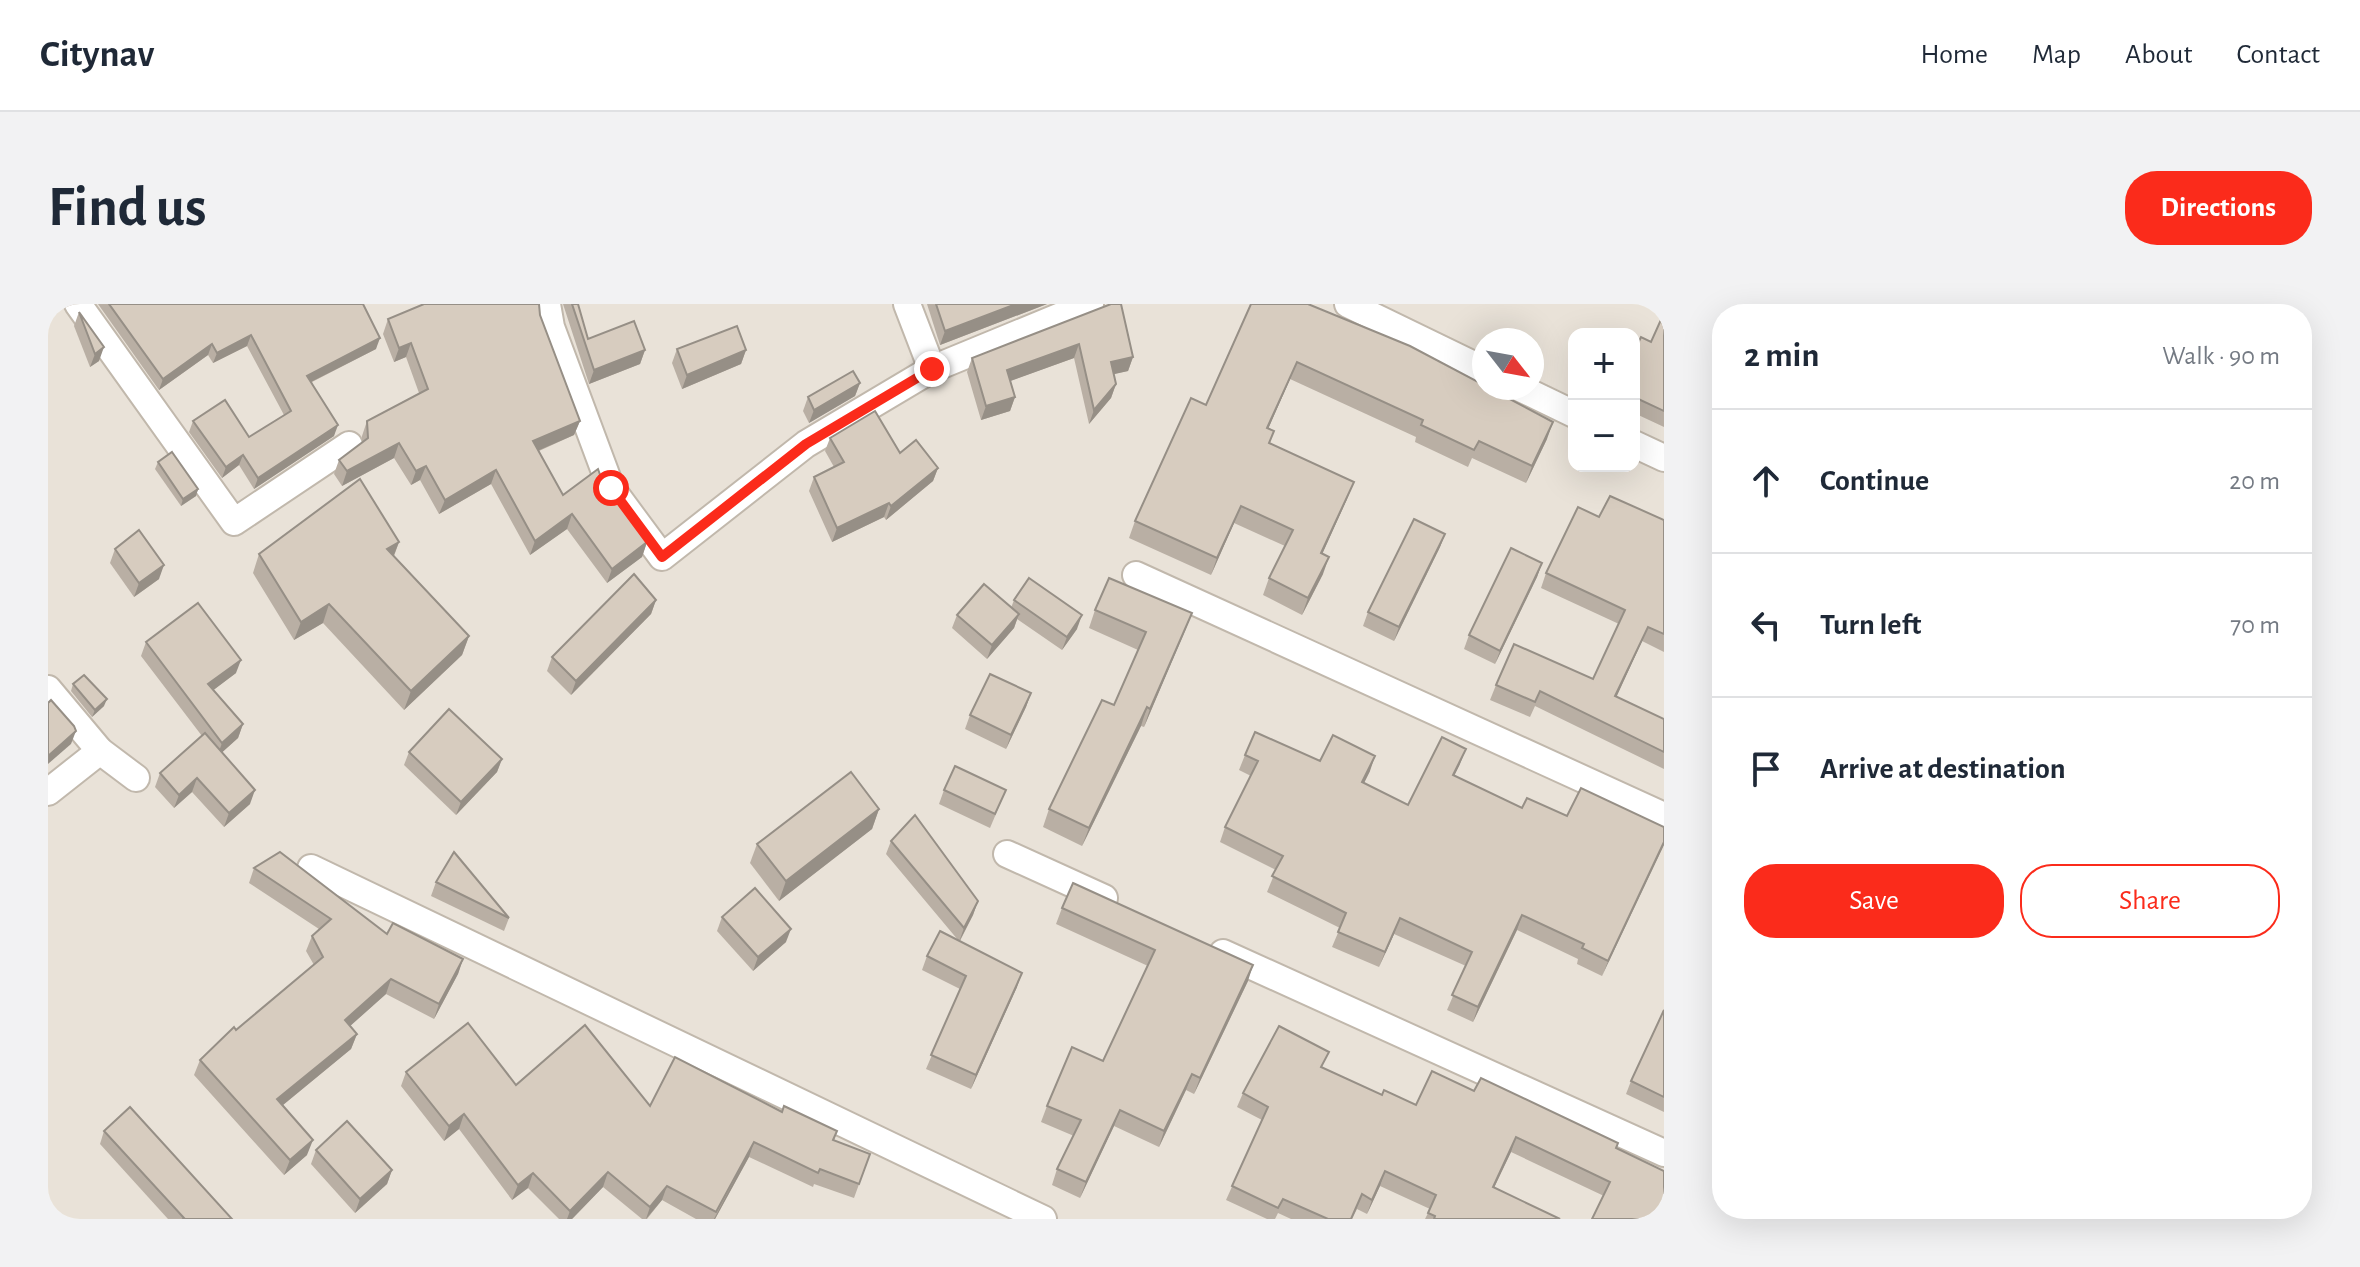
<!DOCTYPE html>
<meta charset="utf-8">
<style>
:root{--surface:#fff;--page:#f2f2f3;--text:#1f2937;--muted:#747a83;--line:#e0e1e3;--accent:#fb2b1b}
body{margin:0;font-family:"Alegreya Sans",sans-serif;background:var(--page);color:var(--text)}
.controls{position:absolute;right:24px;top:24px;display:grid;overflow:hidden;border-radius:16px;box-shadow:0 8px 32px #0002}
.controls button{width:72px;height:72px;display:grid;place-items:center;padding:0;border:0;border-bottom:2px solid var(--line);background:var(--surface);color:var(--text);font:40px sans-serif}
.compass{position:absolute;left:1424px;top:24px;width:72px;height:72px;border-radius:50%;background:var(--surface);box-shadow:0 8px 32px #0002;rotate:121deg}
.stop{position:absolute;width:24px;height:24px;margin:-18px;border:6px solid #fb2b1b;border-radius:50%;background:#fff}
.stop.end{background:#fb2b1b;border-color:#fff;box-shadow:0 2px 8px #0008}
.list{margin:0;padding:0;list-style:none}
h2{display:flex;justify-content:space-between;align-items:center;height:104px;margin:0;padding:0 32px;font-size:34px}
h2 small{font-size:26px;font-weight:400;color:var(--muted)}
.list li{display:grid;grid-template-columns:52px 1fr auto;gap:24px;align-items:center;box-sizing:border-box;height:144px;padding:0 32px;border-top:2px solid var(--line)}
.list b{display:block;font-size:30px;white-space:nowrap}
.list em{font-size:26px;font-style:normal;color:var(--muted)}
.actions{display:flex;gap:16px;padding:24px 32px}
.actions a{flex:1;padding:18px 0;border:2px solid var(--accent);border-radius:32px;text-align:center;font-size:28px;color:var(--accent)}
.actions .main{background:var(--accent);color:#fff}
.icon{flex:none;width:44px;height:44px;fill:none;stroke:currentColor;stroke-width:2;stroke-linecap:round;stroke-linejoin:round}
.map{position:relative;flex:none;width:1616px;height:915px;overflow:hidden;border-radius:32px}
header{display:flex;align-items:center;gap:48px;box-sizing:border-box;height:112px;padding:0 40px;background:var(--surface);border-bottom:2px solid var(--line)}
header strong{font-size:38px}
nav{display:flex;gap:44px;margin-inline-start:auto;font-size:28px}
.intro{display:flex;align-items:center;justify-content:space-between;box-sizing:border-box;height:192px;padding:0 48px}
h1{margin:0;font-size:56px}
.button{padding:20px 36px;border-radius:32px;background:var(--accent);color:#fff;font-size:28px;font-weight:700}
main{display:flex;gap:48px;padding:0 48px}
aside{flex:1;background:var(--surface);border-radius:32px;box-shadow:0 8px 32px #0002}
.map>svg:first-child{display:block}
</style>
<header>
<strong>Citynav</strong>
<nav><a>Home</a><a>Map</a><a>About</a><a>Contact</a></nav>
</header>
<div class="intro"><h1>Find us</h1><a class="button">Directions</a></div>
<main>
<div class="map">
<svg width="1616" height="915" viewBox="0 0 1616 915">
<rect width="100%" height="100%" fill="#f5f1ea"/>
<!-- residential -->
<path fill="#e9e2d8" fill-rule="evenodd" d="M0,0H1616V915H0ZM1526,30H1586V162H1526ZM1436,36H1484V84H1436Z"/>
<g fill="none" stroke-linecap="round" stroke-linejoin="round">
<!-- minor casing -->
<g stroke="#c1b8ac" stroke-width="30">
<g id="minor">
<polyline points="30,0 186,218 301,141"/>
<polyline points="499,0 503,23 563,184 614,253 758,140 884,65"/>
<polyline points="859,0 884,65 1042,0"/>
<polyline points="1300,0 1436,66"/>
<polyline points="1472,84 1526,110"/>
<polyline points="1586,140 1616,154"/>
<polyline points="1088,271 1616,512"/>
<polyline points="0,385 52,447 88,474"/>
<polyline points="0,488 52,447"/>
<polyline points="959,550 1056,594"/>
<polyline points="263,564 995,915"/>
<polyline points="1175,649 1616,849"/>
</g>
</g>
<!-- minor -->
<use href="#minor" stroke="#fff" stroke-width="26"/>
</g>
<!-- wall -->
<g fill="#b9afa4">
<polygon points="50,0 315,0 328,45 264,78 286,132 206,185 191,161 174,174 141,128 145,117 201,133 236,111 199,42 165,59 160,51 111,86"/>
<polygon points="515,0 530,0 540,35 597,46 592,60 541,80"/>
<polygon points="879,0 999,0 892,41"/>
<polygon points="1063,0 1085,53 1080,67 1065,70 1068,80 1063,94 1041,120 1026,54 962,77 967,93 962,107 933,116 919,68 924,54"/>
<polygon points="1203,0 1499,135 1478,179 1424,154 1420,163 1367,138 1368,133 1242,75 1220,125 1221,139 1299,195 1274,250 1275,270 1254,311 1215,291 1221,274 1237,242 1186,219 1163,271 1081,234 1087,217 1158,101"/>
<polygon points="31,8 51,57 42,63 26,22"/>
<polygon points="1616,9 1616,123 1586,109 1586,48 1603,38"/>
<polygon points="492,11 532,117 526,131 491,147 515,191 555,179 599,238 594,253 559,279 519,225 482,251 443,180 391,210 372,176 363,181 346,154 294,182 286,170 291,156 314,139 314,132 319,117 371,89 358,53 346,58 335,30 340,15"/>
<polygon points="629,45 698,46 693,60 634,85 624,59"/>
<polygon points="812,79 807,92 761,119 755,107 760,93"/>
<polygon points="782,134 852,149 890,164 885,177 838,216 836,213 784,238 761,187 766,173 786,163 777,147"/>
<polygon points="110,158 150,185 148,192 133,202 107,165"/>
<polygon points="1551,213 1616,216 1616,348 1594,337 1568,393 1616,415 1616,465 1487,402 1482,413 1442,396 1448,381 1545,375 1571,320 1493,284 1498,269"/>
<polygon points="1397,230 1392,243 1346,337 1315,322 1320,308"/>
<polygon points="351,238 346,252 421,332 414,351 356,406 275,319 246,336 205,269 211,250"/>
<polygon points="67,245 111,275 86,293 62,259"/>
<polygon points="1494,259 1489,273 1447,360 1416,345 1421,331"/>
<polygon points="608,296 603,310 523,391 499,367 504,353"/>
<polygon points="966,296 1029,325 1014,346 969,315 966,324 939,355 904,324 909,311 963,304"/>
<polygon points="1047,306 1144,309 1096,423 1093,422 1034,542 995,523 1001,505 1066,401 1090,346 1041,324"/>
<polygon points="98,338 188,369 165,386 195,420 190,434 174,448 202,500 176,523 144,488 126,504 107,483 112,469 154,432 93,352"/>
<polygon points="25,380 56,402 44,413 23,387"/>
<polygon points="983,389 978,403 958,445 917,425 922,411"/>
<polygon points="361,448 454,455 449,468 408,511 356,461"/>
<polygon points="1197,451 1272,457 1322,467 1316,479 1360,501 1412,460 1406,472 1474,504 1519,512 1616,523 1554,672 1529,660 1530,655 1469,626 1425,718 1399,706 1418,662 1346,630 1331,663 1284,643 1292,624 1219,588 1228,566 1172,538 1177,523 1203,472 1191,466"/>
<polygon points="896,486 958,486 942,524 891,500"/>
<polygon points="831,505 824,525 731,597 702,559 709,540"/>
<polygon points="843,537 930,597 925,611 912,637 969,683 923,785 878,765 912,685 874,666 879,652 910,636 838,550"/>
<polygon points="206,564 339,630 415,655 410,670 386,715 338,690 302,722 309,730 303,745 235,801 259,851 236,871 146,771 152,756 266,661 258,647 264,632 271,625 201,579"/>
<polygon points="388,578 461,614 456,627 383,592"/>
<polygon points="1014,604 1200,677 1146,790 1138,786 1111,843 1066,822 1032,894 1004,881 1009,865 1026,832 993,818 999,802 1055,757 1100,662 1008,620"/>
<polygon points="674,613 738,638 705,667 669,627"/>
<polygon points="1616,706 1616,808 1578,790 1583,777"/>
<polygon points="1275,764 1334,791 1368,801 1426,787 1568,844 1616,867 1556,892 1463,848 1446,884 1512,915 1377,915 1382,905 1332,882 1319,910 1309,905 1304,915 1243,915 1230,909 1227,915 1219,915 1178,896 1214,816 1189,803 1195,789"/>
<polygon points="358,768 468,781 602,802 734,808 789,827 786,836 822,850 806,894 766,880 765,883 701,853 667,915 648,915 614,896 599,915 594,915 555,883 524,915 511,915 480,884 464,896 411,825 396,837 353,782"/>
<polygon points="56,827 184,915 120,915 52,840"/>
<polygon points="268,846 344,866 339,880 307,909 263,860"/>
</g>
<!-- shaded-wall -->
<g fill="#968f86">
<polygon points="968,0 999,0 892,41 897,27"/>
<polygon points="203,31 199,42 165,59 169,49"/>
<polygon points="332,34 328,45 255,82 259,72"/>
<polygon points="363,39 358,53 346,58 351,44"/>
<polygon points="164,40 160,51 111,86 115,75"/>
<polygon points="1031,40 1026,54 954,80 959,66"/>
<polygon points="56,43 51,57 42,63 47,50"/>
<polygon points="597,46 592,60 541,80 546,66"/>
<polygon points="698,46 693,60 634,85 639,71"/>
<polygon points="1085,53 1080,67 1058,72 1063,58"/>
<polygon points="1249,58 1242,75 1213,141 1219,124"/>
<polygon points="812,79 807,92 761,119 766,106"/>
<polygon points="1068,80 1063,94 1041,120 1046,106"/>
<polygon points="967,93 962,107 933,116 938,102"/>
<polygon points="532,117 526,131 480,151 485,137"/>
<polygon points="1505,118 1499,135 1478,179 1484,162"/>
<polygon points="290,121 286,132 206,185 210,174"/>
<polygon points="351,139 346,154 294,182 299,167"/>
<polygon points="195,151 191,161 174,174 178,163"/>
<polygon points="378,162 372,176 363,181 368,167"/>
<polygon points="890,164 885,177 838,216 843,202"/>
<polygon points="448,166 443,180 391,210 397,196"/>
<polygon points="1306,178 1299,195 1267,266 1273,249"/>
<polygon points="150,185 148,192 133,202 135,195"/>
<polygon points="841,199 836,213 784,238 789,224"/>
<polygon points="1193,202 1186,219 1163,271 1169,254"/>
<polygon points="524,210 519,225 482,251 487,237"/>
<polygon points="1397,230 1392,243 1346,337 1351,323"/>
<polygon points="351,238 344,256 339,245"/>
<polygon points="599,238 594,253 559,279 564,265"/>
<polygon points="1281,253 1275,270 1254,311 1260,294"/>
<polygon points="1494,259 1489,273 1447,360 1452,347"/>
<polygon points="116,261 111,275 86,293 91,279"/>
<polygon points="608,296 603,310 523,391 528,377"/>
<polygon points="281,300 275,319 246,336 253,318"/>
<polygon points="1144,309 1137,327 1096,423 1102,405"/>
<polygon points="971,310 966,324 939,355 944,341"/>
<polygon points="1034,311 1029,325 1014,346 1019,333"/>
<polygon points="1600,323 1594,337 1562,407 1567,392"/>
<polygon points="421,332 414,351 356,406 363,387"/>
<polygon points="193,356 188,369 155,394 160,380"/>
<polygon points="983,389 978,403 958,445 963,431"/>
<polygon points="59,395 56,402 44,413 47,406"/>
<polygon points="1099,403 1093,422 1034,542 1041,524"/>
<polygon points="195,420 190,434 169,453 174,439"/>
<polygon points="28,427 23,440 0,460 0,452"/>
<polygon points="1418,445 1412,460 1399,486 1405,471"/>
<polygon points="1327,452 1322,467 1309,493 1314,478"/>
<polygon points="454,455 449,468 408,511 413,498"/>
<polygon points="149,474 144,488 126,504 131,491"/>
<polygon points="207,486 202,500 176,523 181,509"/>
<polygon points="831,505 824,525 731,597 738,577"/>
<polygon points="1616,538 1616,541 1554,672 1560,657"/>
<polygon points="930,597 925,611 911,638 916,624"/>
<polygon points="1474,611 1469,626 1425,718 1430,703"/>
<polygon points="1352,614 1346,630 1331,663 1337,648"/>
<polygon points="743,625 738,638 705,667 710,653"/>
<polygon points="415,655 410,670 386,715 391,700"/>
<polygon points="1205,661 1200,677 1146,790 1152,774"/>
<polygon points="974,669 969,683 923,785 928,771"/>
<polygon points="343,675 338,690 292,731 297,716"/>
<polygon points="309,730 303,745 224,810 229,795"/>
<polygon points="1144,770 1138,786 1111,843 1116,827"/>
<polygon points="1072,806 1066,822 1032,894 1038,878"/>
<polygon points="416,810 411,825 396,837 401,822"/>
<polygon points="1468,833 1463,848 1439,898 1445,883"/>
<polygon points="265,836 259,851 236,871 242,856"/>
<polygon points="706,838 701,853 667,915 666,915"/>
<polygon points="344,866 339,880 307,909 312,895"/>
<polygon points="1337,867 1332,882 1319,910 1324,896"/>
<polygon points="560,868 555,883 524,915 519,915 522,907"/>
<polygon points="485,869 480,884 464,896 470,881"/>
<polygon points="619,882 614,896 598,915 602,903"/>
</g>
<!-- building -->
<g fill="#d7ccbf" stroke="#968f86" stroke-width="2">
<polygon points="61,0 315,0 332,34 259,72 290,121 210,174 195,151 178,163 145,117 177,96 201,133 243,107 203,31 169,49 164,40 115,75"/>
<polygon points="376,0 491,0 492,11 532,117 485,137 515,191 550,165 555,179 599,238 564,265 524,210 487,237 448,166 397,196 378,162 368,167 351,139 299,167 291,156 320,134 319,117 380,85 363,39 351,44 340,15"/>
<polygon points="524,0 530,0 540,35 586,17 597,46 546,66"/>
<polygon points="888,0 968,0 897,27"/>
<polygon points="1063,0 1073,0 1085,53 1063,58 1068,80 1046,106 1031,40 959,66 967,93 938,102 924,54"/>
<polygon points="1203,0 1260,0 1362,42 1436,81 1436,84 1441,84 1505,118 1484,162 1431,137 1426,146 1373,121 1375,116 1249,58 1219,124 1226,127 1221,139 1306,178 1273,249 1281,253 1260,294 1221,274 1245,226 1193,202 1169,254 1087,217 1143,94 1158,101"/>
<polygon points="31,8 56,43 47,50"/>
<polygon points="1616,9 1616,107 1586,93 1586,48 1593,33 1603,38"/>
<polygon points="689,22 698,46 639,71 629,45"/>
<polygon points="805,67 812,79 766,106 760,93"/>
<polygon points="827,107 852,149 868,136 890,164 843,202 841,199 789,224 766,173 796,158 782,134"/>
<polygon points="124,148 150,185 135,195 110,158"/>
<polygon points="312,175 351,238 339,245 421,332 363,387 281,300 253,318 211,250"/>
<polygon points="1562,192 1616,216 1616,330 1600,323 1567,392 1616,415 1616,448 1492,387 1487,398 1448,381 1466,340 1545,375 1577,306 1498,269 1530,203 1551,213"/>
<polygon points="1366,215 1397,230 1351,323 1320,308"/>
<polygon points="91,226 116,261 91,279 67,245"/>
<polygon points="1463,244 1494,259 1452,347 1421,331"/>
<polygon points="586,270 608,296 528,377 504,353"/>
<polygon points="981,274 1034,311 1019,333 966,296"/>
<polygon points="1061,274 1144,309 1102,405 1099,403 1041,524 1001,505 1054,396 1066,401 1098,328 1047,306"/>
<polygon points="936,280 971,310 944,341 909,311"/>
<polygon points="150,299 193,356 160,380 195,420 174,439 98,338"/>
<polygon points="942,370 983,389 963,431 922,411"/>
<polygon points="36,371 59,395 47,406 25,380"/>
<polygon points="3,396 26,422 28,427 0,452 0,399"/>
<polygon points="401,405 454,455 413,498 361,448"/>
<polygon points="1207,428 1272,457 1285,431 1327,452 1314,478 1360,501 1394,433 1418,445 1405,471 1474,504 1479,494 1519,512 1533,484 1616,523 1616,538 1560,657 1534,644 1536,640 1474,611 1430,703 1404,691 1424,648 1352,614 1337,648 1290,628 1298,609 1224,572 1235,552 1177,523 1210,457 1197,451"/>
<polygon points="157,429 207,486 181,509 149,474 131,491 112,469"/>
<polygon points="907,462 958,486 947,510 896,486"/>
<polygon points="803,468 831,505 738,577 709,540"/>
<polygon points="867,511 930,597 916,624 843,537"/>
<polygon points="232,548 339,630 345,619 415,655 391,700 343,675 297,716 309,730 229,795 265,836 242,856 152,756 186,723 188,726 275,653 264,632 283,615 206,564"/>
<polygon points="406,548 461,614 388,578"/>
<polygon points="1025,579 1205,661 1152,774 1144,770 1116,827 1072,806 1038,878 1009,865 1033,816 999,802 1024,743 1055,757 1107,646 1014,604"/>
<polygon points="707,584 743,625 710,653 674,613"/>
<polygon points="892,627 974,669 928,771 883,751 918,672 879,652"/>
<polygon points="1616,706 1616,793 1583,777"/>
<polygon points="420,719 468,781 537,721 602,802 627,753 734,808 736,802 789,827 785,836 822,850 811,880 772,865 770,869 706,838 668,908 619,882 602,903 560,868 522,907 485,869 470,881 416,810 401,822 358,768"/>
<polygon points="1231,722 1281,748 1273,763 1334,791 1336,786 1368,801 1384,767 1426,787 1433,774 1570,839 1568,844 1616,867 1616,915 1544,915 1562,878 1468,833 1445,883 1512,915 1386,915 1387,912 1380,909 1388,891 1337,867 1324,896 1314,890 1303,915 1280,915 1235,895 1230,904 1184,882 1220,803 1195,789"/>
<polygon points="82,803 184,915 135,915 136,914 56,827"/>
<polygon points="299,817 344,866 312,895 268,846"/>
</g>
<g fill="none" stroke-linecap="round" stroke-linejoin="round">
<!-- route -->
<polyline stroke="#fb2b1b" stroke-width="10" points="563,184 614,253 758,140 884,65"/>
</g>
</svg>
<div class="controls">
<button>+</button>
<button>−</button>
</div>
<svg class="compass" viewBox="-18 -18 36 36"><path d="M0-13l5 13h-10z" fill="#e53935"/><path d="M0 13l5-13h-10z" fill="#747a83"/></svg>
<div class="stop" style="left:563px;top:184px"></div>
<div class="stop end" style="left:884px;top:65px"></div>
</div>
<aside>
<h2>2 min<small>Walk · 90 m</small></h2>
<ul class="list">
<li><svg class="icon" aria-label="ahead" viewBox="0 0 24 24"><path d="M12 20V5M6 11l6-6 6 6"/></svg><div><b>Continue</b></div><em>20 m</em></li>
<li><svg class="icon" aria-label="left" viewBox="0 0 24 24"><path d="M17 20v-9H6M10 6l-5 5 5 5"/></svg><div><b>Turn left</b></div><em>70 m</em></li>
<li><svg class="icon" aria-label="arrive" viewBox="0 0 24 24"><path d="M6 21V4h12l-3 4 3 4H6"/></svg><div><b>Arrive at destination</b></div></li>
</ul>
<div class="actions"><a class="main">Save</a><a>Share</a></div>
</aside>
</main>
